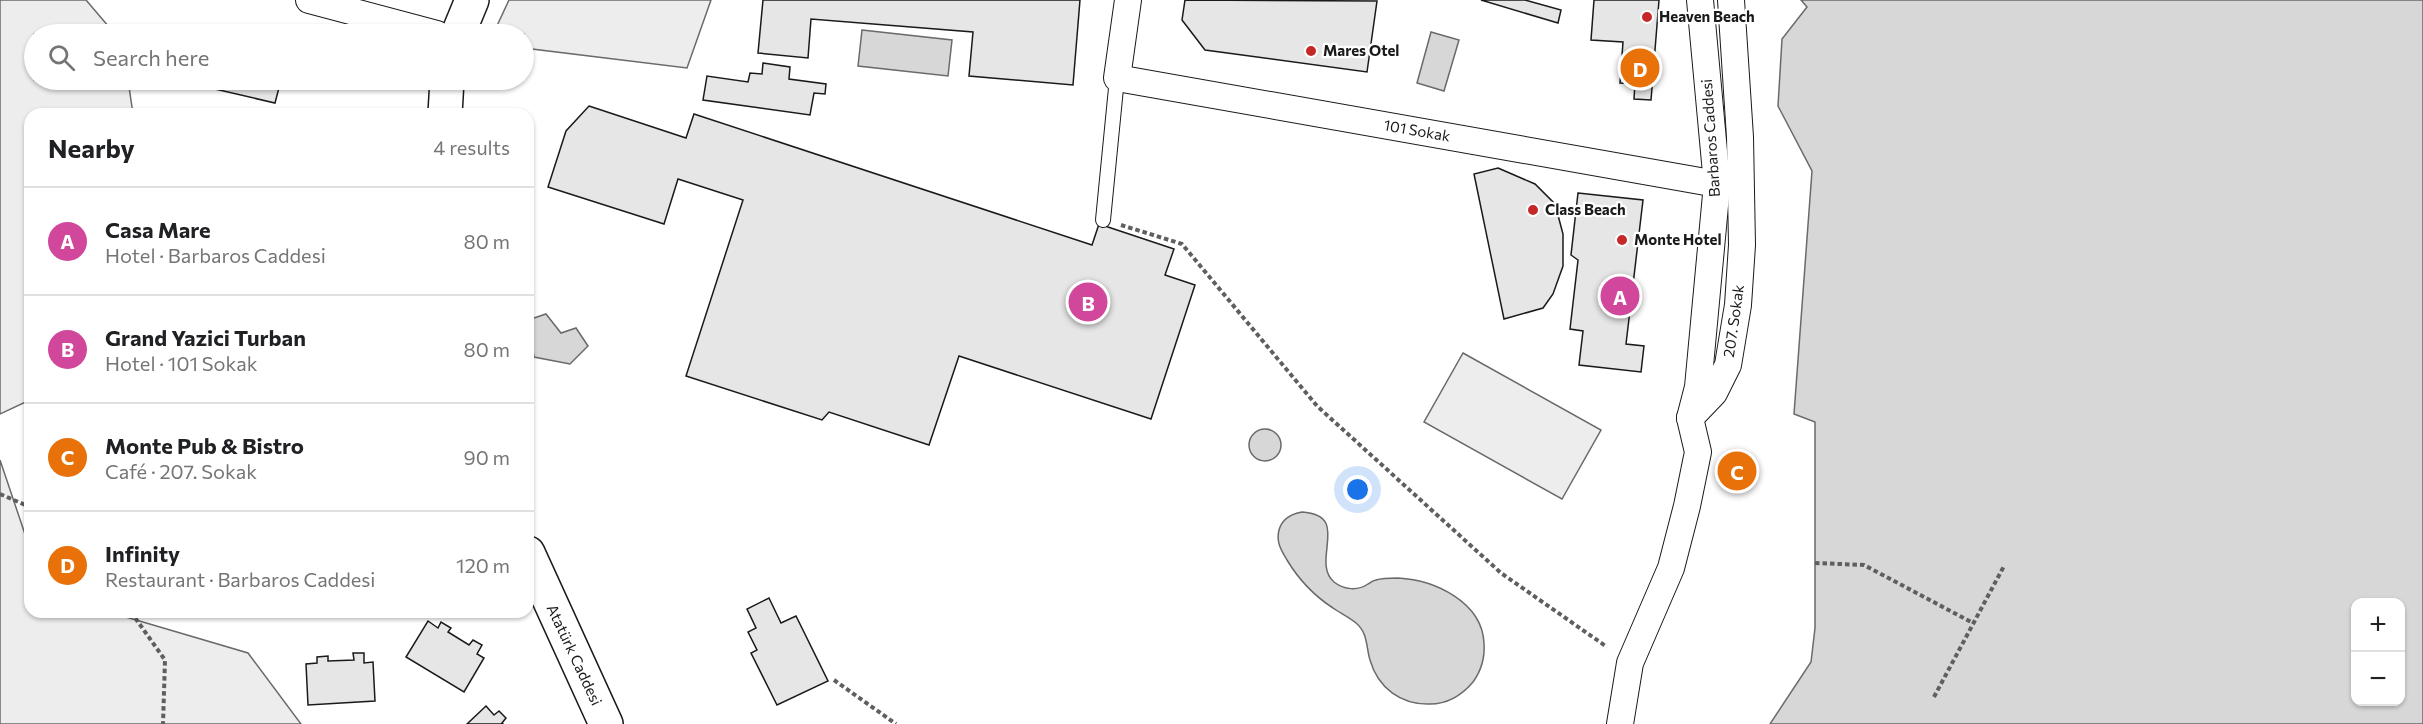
<!DOCTYPE html>
<meta charset="utf-8">
<style>
:root{--surface:#fff;--page:#f6f6f6;--text:#202124;--muted:#757577;--line:#e0e0e0;--accent:#111827}
body{margin:0;font-family:Commissioner,sans-serif;background:var(--page);color:var(--text)}
.controls{position:absolute;right:18px;bottom:18px;display:grid;overflow:hidden;border-radius:12px;box-shadow:0 2px 4px #0004}
.controls button{width:54px;height:54px;display:grid;place-items:center;padding:0;border:0;border-bottom:2px solid var(--line);background:var(--surface);color:var(--text);font:30px sans-serif}
.you{position:absolute;left:1358px;top:490px;width:21px;height:21px;margin:-15px;border:4px solid #fff;border-radius:50%;background:#1a73e8;box-shadow:0 0 0 9px #1a73e833}
.badge{display:grid;place-items:center;width:39px;height:39px;border-radius:50%;background:var(--accent);color:#fff;font-size:20px;font-weight:700}
.pin{position:absolute;translate:-50% -50%;border:3px solid #fff;box-shadow:0 2px 6px #0006}
.list{margin:0;padding:0;list-style:none}
h2{display:flex;justify-content:space-between;align-items:center;height:78px;margin:0;padding:0 24px;font-size:26px}
h2 small{font-size:20px;font-weight:400;color:var(--muted)}
.list li{display:grid;grid-template-columns:39px 1fr auto;gap:18px;align-items:center;box-sizing:border-box;height:108px;padding:0 24px;border-top:2px solid var(--line)}
.list b{display:block;font-size:22px;white-space:nowrap}
.list p{margin:0;font-size:20px;white-space:nowrap;color:var(--muted)}
.list em{font-size:20px;font-style:normal;color:var(--muted)}
.icon{flex:none;width:33px;height:33px;fill:none;stroke:currentColor;stroke-width:2;stroke-linecap:round;stroke-linejoin:round}
.map{position:relative;flex:none;width:2423px;height:724px;overflow:hidden}
.search{position:absolute;background:var(--surface);box-shadow:0 2px 4px #0004;left:24px;top:24px;width:510px;height:66px;display:flex;align-items:center;gap:15px;box-sizing:border-box;padding:0 21px;border-radius:33px;color:var(--muted);font-size:22px}
.panel{position:absolute;background:var(--surface);box-shadow:0 2px 4px #0004;left:24px;top:108px;width:510px;height:510px;border-radius:18px}
.map>svg:first-child{display:block}
</style>
<div class="map">
<svg width="2423" height="724" viewBox="0 0 2423 724">
<rect width="100%" height="100%" fill="#fff"/>
<!-- built -->
<g fill="#ededed" stroke="#6a6a6a" stroke-width="1.5">
<polygon points="0,0 86,0 115,34 34,34 34,80 128,80 133,114 30,114 30,400 0,414"/>
<polygon points="509,0 711,0 687,68 524,48 524,34 499,34 495,30"/>
<polygon points="1463,353 1601,430 1562,499 1424,422"/>
<polygon points="0,460 30,549 30,612 109,612 248,653 301,724 0,724"/>
</g>
<!-- water -->
<g fill="#d7d7d7" stroke="#6a6a6a" stroke-width="1.5" fill-rule="evenodd">
<path d="M1801,0H2423V724H1770L1811,662L1815,628V422L1794,414L1812,171L1778,106L1782,39L1807,7ZM2356,602H2400V702H2356Z"/>
<polygon points="862,30 952,40 948,76 858,66"/>
<polygon points="1431,32 1459,40 1444,91 1417,83"/>
<polygon points="546,314 561,333 576,328 588,346 570,364 534,357 528,320"/>
<circle cx="1265" cy="445" r="16"/>
<path d="M1302,512C1352,515 1310,561 1334,582C1344,590 1358,591 1368,584C1372,582 1371,581 1376,580C1382,578 1392,578 1398,578C1435,580 1482,602 1484,643C1485,657 1481,671 1473,682C1462,695 1447,704 1430,704C1401,705 1378,688 1370,660C1366,647 1368,633 1356,623C1349,617 1340,613 1333,608C1313,595 1299,580 1287,560C1281,550 1276,542 1279,530C1282,519 1291,514 1302,512Z"/>
</g>
<!-- building -->
<g fill="#e6e6e6" stroke="#1a1a1a" stroke-width="1.5">
<polygon points="763,0 1080,0 1073,85 969,76 973,32 811,19 808,58 758,53"/>
<polygon points="1185,0 1377,1 1367,72 1205,50 1182,20"/>
<polygon points="1481,0 1525,0 1561,10 1558,23"/>
<polygon points="1594,0 1659,0 1651,100 1634,99 1635,84 1620,83 1623,42 1591,40"/>
<polygon points="763,63 790,67 789,79 826,84 825,94 814,93 810,115 703,100 707,76 748,82 750,73 762,74"/>
<polygon points="176,80 281,80 275,103"/>
<polygon points="589,106 686,138 694,114 1092,245 1099,224 1174,249 1165,275 1195,285 1151,419 959,356 929,445 829,412 822,420 686,376 743,200 678,179 664,224 548,187 566,131"/>
<polygon points="1498,168 1535,184 1555,204 1563,234 1563,266 1553,294 1543,308 1504,319 1474,174"/>
<polygon points="1578,193 1643,200 1626,344 1644,346 1641,372 1579,365 1583,331 1570,329 1578,260 1571,255"/>
<polygon points="769,598 781,623 796,616 828,681 777,705 751,653 757,650 748,632 756,628 747,609"/>
<polygon points="428,621 438,628 441,622 451,628 448,632 469,645 473,640 482,645 477,654 484,658 464,692 406,657"/>
<polygon points="353,653 364,653 364,663 373,662 375,701 308,705 306,664 317,663 317,657 328,656 328,661 354,660"/>
<polygon points="486,706 494,715 499,711 506,718 502,723 503,724 467,724"/>
</g>
<g fill="none" stroke-linecap="round" stroke-linejoin="round">
<!-- lane casing -->
<g stroke="#1a1a1a" stroke-width="16">
<polyline id="lane" points="1103,220 1117,78"/>
</g>
<!-- street casing -->
<g stroke="#1a1a1a" stroke-width="28">
<g id="street">
<polyline points="309,0 437,34"/>
<polyline points="1128,0 1117,78 1717,184"/>
<polyline points="1690,418 1698,387 1717,184 1700,0"/>
<polyline points="1620,724 1630,663 1671,568 1687,506 1698,452 1690,418 1714,393 1728,365 1738,305 1742,245 1740,137 1731,0"/>
</g>
</g>
<!-- secondary casing -->
<g stroke="#1a1a1a" stroke-width="36">
<g id="secondary">
<polyline points="458,34 472,0"/>
<polyline points="445,114 447,80"/>
<polyline points="528,553 606,724"/>
</g>
</g>
<!-- path -->
<g stroke="#5f5f5f" stroke-width="4" stroke-dasharray="4.5 3" stroke-linecap="butt">
<polyline points="1121,225 1182,244 1317,406 1501,573 1607,647"/>
<polyline points="0,494 30,507"/>
<polyline points="1815,563 1864,565 1973,623"/>
<polyline points="131,612 165,660 163,724"/>
<polyline points="834,680 896,724"/>
<polyline points="1934,697 2004,566"/>
</g>
<!-- lane -->
<use href="#lane" stroke="#fff" stroke-width="14"/>
<!-- street -->
<use href="#street" stroke="#fff" stroke-width="26"/>
<!-- secondary -->
<use href="#secondary" stroke="#fff" stroke-width="33"/>
</g>
<!-- markers -->
<g fill="#c62828" stroke="#fff" stroke-width="2">
<circle cx="1647" cy="17" r="6"/>
<circle cx="1311" cy="51" r="6"/>
<circle cx="1533" cy="210" r="6"/>
<circle cx="1622" cy="240" r="6"/>
</g>
<g text-anchor="middle" stroke-width="4.5" stroke-linejoin="round" paint-order="stroke">
<!-- poi labels -->
<g font-size="15" font-weight="bold" fill="#1a1a1a" stroke="#fff" text-anchor="start">
<text x="1659" y="22">Heaven Beach</text>
<text x="1323" y="56">Mares Otel</text>
<text x="1545" y="215">Class Beach</text>
<text x="1634" y="245">Monte Hotel</text>
</g>
<!-- street labels -->
<g font-size="15" fill="#1a1a1a" stroke="#fff">
<text transform="translate(1417 131) rotate(10)" y="5">101 Sokak</text>
<text transform="translate(1711 138) rotate(-94)" y="5">Barbaros Caddesi</text>
<text transform="translate(1734 321) rotate(-82)" y="5">207. Sokak</text>
<text transform="translate(574 655) rotate(65)" y="5">Atatürk Caddesi</text>
</g>
</g>
</svg>
<div class="controls">
<button>+</button>
<button>−</button>
</div>
<div class="you"></div>
<div class="pin badge" style="left:1620px;top:296px;background:#d1479c">A</div>
<div class="pin badge" style="left:1088px;top:302px;background:#d1479c">B</div>
<div class="pin badge" style="left:1737px;top:471px;background:#e8710a">C</div>
<div class="pin badge" style="left:1640px;top:68px;background:#e8710a">D</div>
<div class="search"><svg class="icon" aria-label="search" viewBox="0 0 24 24"><circle cx="10" cy="10" r="6"/><path d="M15 15l6 6"/></svg>Search here</div>
<section class="panel">
<h2>Nearby<small>4 results</small></h2>
<ul class="list">
<li><span class="badge" style="background:#d1479c">A</span><div><b>Casa Mare</b><p>Hotel · Barbaros Caddesi</p></div><em>80 m</em></li>
<li><span class="badge" style="background:#d1479c">B</span><div><b>Grand Yazici Turban</b><p>Hotel · 101 Sokak</p></div><em>80 m</em></li>
<li><span class="badge" style="background:#e8710a">C</span><div><b>Monte Pub &amp; Bistro</b><p>Café · 207. Sokak</p></div><em>90 m</em></li>
<li><span class="badge" style="background:#e8710a">D</span><div><b>Infinity</b><p>Restaurant · Barbaros Caddesi</p></div><em>120 m</em></li>
</ul>
</section>
</div>
